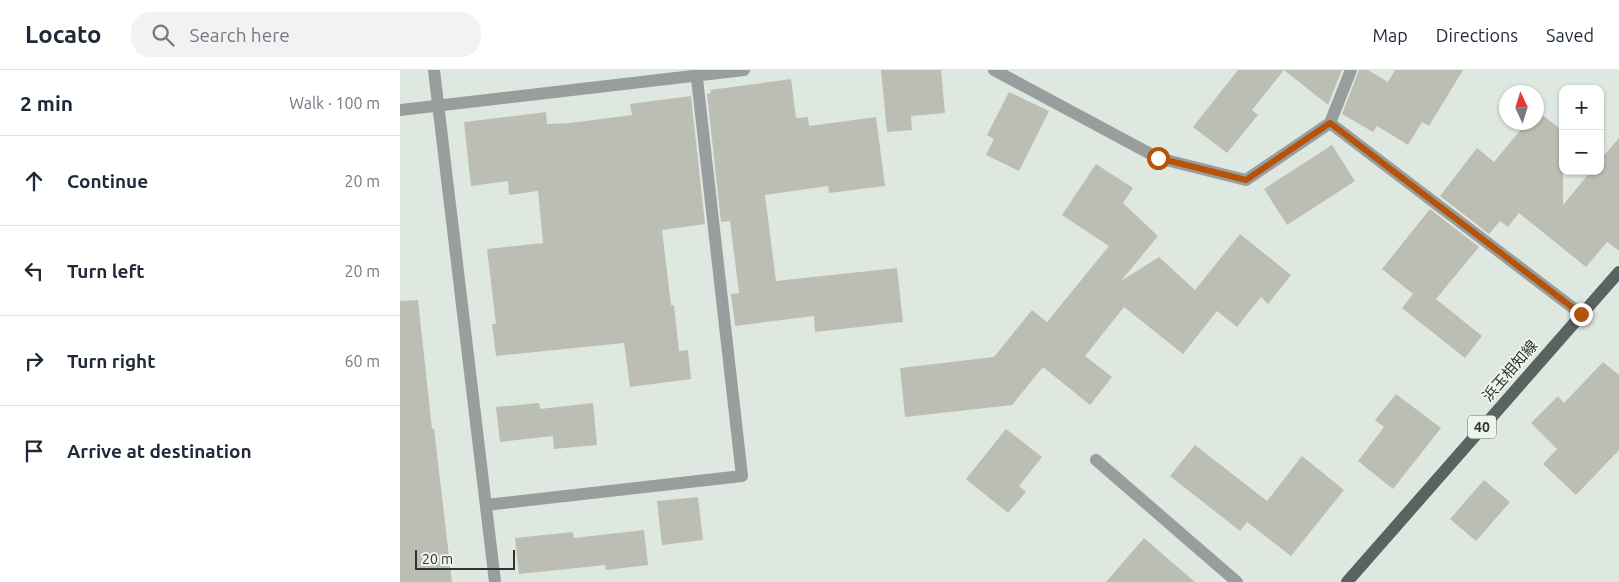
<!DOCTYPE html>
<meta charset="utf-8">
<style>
:root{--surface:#fff;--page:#f2f2f3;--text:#1f2937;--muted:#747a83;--line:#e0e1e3}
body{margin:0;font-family:Ubuntu,"Noto Sans JP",sans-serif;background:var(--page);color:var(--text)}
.controls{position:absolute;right:15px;top:15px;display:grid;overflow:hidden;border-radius:10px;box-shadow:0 1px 4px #0004}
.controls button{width:45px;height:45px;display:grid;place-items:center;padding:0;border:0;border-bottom:1px solid var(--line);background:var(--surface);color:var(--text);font:25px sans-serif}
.compass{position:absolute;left:1099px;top:15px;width:45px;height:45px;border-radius:50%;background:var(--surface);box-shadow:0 1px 4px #0004;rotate:356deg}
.scale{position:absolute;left:15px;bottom:12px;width:100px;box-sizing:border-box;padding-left:5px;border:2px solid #303330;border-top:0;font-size:14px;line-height:18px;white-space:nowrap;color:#303330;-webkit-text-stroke:4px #ecf5ed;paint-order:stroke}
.stop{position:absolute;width:15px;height:15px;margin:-11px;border:4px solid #b45309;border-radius:50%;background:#fff}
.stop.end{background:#b45309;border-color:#fff;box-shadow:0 1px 5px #0008}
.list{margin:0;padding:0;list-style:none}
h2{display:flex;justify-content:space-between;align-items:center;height:65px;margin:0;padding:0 20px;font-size:21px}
h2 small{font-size:16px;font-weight:400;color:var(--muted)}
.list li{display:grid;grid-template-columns:32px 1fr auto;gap:15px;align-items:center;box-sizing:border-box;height:90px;padding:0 20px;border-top:1px solid var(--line)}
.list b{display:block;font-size:19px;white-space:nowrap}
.list em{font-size:16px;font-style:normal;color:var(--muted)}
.icon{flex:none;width:28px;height:28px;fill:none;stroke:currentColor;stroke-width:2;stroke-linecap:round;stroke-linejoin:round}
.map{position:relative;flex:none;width:1219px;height:512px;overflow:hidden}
header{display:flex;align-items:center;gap:30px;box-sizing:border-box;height:70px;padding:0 25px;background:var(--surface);border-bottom:1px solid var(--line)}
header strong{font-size:24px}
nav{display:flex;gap:28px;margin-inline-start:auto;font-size:18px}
.search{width:350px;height:45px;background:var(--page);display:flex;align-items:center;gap:12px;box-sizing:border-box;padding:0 18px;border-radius:20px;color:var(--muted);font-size:19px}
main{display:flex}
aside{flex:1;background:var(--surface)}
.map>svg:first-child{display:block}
</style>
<header>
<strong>Locato</strong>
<div class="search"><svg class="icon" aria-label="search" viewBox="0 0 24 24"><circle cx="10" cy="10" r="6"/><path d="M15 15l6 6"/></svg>Search here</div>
<nav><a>Map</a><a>Directions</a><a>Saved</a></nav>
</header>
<main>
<aside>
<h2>2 min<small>Walk · 100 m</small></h2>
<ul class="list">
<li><svg class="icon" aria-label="ahead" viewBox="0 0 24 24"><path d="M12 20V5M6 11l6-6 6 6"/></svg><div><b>Continue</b></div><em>20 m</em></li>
<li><svg class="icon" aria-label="left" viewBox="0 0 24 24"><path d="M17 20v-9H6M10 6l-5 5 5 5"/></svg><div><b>Turn left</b></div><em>20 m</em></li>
<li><svg class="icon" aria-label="right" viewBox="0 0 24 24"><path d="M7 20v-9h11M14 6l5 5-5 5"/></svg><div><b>Turn right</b></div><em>60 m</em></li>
<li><svg class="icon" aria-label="arrive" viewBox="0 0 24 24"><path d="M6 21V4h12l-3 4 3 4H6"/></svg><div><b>Arrive at destination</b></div></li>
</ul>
</aside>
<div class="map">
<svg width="1219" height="512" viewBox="0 0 1219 512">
<rect width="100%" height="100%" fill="#dfe8e0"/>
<!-- building -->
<g fill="#bcbeb4">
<polygon points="481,0 541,0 545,43 511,46 512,60 487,62"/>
<polygon points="838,0 942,0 928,35 884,0 852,40 858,45 827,83 793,57"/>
<polygon points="959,0 968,0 988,12 995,0 1063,0 1029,56 1022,52 1008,75 977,56 973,62 942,44"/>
<polygon points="391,9 396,48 408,47 409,56 476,47 485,116 429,123 428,116 365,125 376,211 497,198 503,252 415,262 414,246 335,256 331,224 339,223 330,151 321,152 307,24 311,23 310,20"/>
<polygon points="609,22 649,41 619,101 586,85 594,69 587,65"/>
<polygon points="291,26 305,154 262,160 271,235 274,235 279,281 288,280 291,309 230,317 224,273 96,286 92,254 96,254 87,179 143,173 138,121 109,125 108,111 71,116 64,52 146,42 147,54 170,53 232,45 230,34"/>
<polygon points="1137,41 1163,61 1163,135 1191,101 1200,101 1200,90 1219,68 1219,181 1207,172 1186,197 1119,143 1108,157 1100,151 1089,164 1040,126 1077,78 1094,92 1127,52 1136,52"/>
<polygon points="932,75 955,111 887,155 864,119"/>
<polygon points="696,94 733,118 723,133 758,166 721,211 759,187 795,220 840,164 891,205 868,234 861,227 837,257 817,241 783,284 724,237 685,286 712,307 690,335 643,297 612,335 505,347 500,298 594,287 632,240 647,252 709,176 662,145"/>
<polygon points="1030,139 1079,177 1036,229 1082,266 1065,288 1002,238 1013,224 982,199"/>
<polygon points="18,230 32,359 34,358 52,512 0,512 0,231"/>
<polygon points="1203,292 1219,305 1219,380 1176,425 1143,394 1157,379 1131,353 1158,326 1164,333"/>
<polygon points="996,324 1041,358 993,419 958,391 984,357 975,350"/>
<polygon points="139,333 140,339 193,333 197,375 154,379 153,366 100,372 96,337"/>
<polygon points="606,359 642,387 619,416 626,422 608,443 566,409"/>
<polygon points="795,375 867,431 902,386 944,420 891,486 847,452 840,461 770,406"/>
<polygon points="1084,410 1110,432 1076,471 1050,449"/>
<polygon points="298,427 303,470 262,475 257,431"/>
<polygon points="244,460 248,495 206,500 205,495 119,504 115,468 173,462 174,468"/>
<polygon points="744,468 795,512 706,512"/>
</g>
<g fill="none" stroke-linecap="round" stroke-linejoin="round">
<!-- minor -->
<g stroke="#989e9d" stroke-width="12">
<polyline points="34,0 95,512"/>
<polyline points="594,0 758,88 846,110 930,53 1181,244"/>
<polyline points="0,40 344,0"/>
<polyline points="930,53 951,0"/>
<polyline points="696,390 837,512"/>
<polyline points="86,435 342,406 296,0"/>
</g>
<!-- major -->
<polyline stroke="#596361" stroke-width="12" points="947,512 1219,202"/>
</g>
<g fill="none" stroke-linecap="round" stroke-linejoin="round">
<!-- route -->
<polyline stroke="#b45309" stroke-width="6" points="758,88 846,110 930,53 1181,244"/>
</g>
<g text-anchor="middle" stroke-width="4" stroke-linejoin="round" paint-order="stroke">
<!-- shield labels -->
<rect fill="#ecf5ed" stroke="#686d69" stroke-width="1" x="1068" y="345.5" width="28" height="23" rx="4"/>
<g font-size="14" font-weight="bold" fill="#303330">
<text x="1082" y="362">40</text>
</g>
<!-- street labels -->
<g font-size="15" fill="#303330" stroke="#ecf5ed">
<text transform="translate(1110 301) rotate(-49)" y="5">浜玉相知線</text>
</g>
</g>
</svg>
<div class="controls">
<button>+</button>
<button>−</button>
</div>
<svg class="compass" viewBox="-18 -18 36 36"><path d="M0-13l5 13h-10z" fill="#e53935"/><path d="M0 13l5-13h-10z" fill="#747a83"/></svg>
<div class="scale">20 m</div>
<div class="stop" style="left:758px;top:88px"></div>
<div class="stop end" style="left:1181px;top:244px"></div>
</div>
</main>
